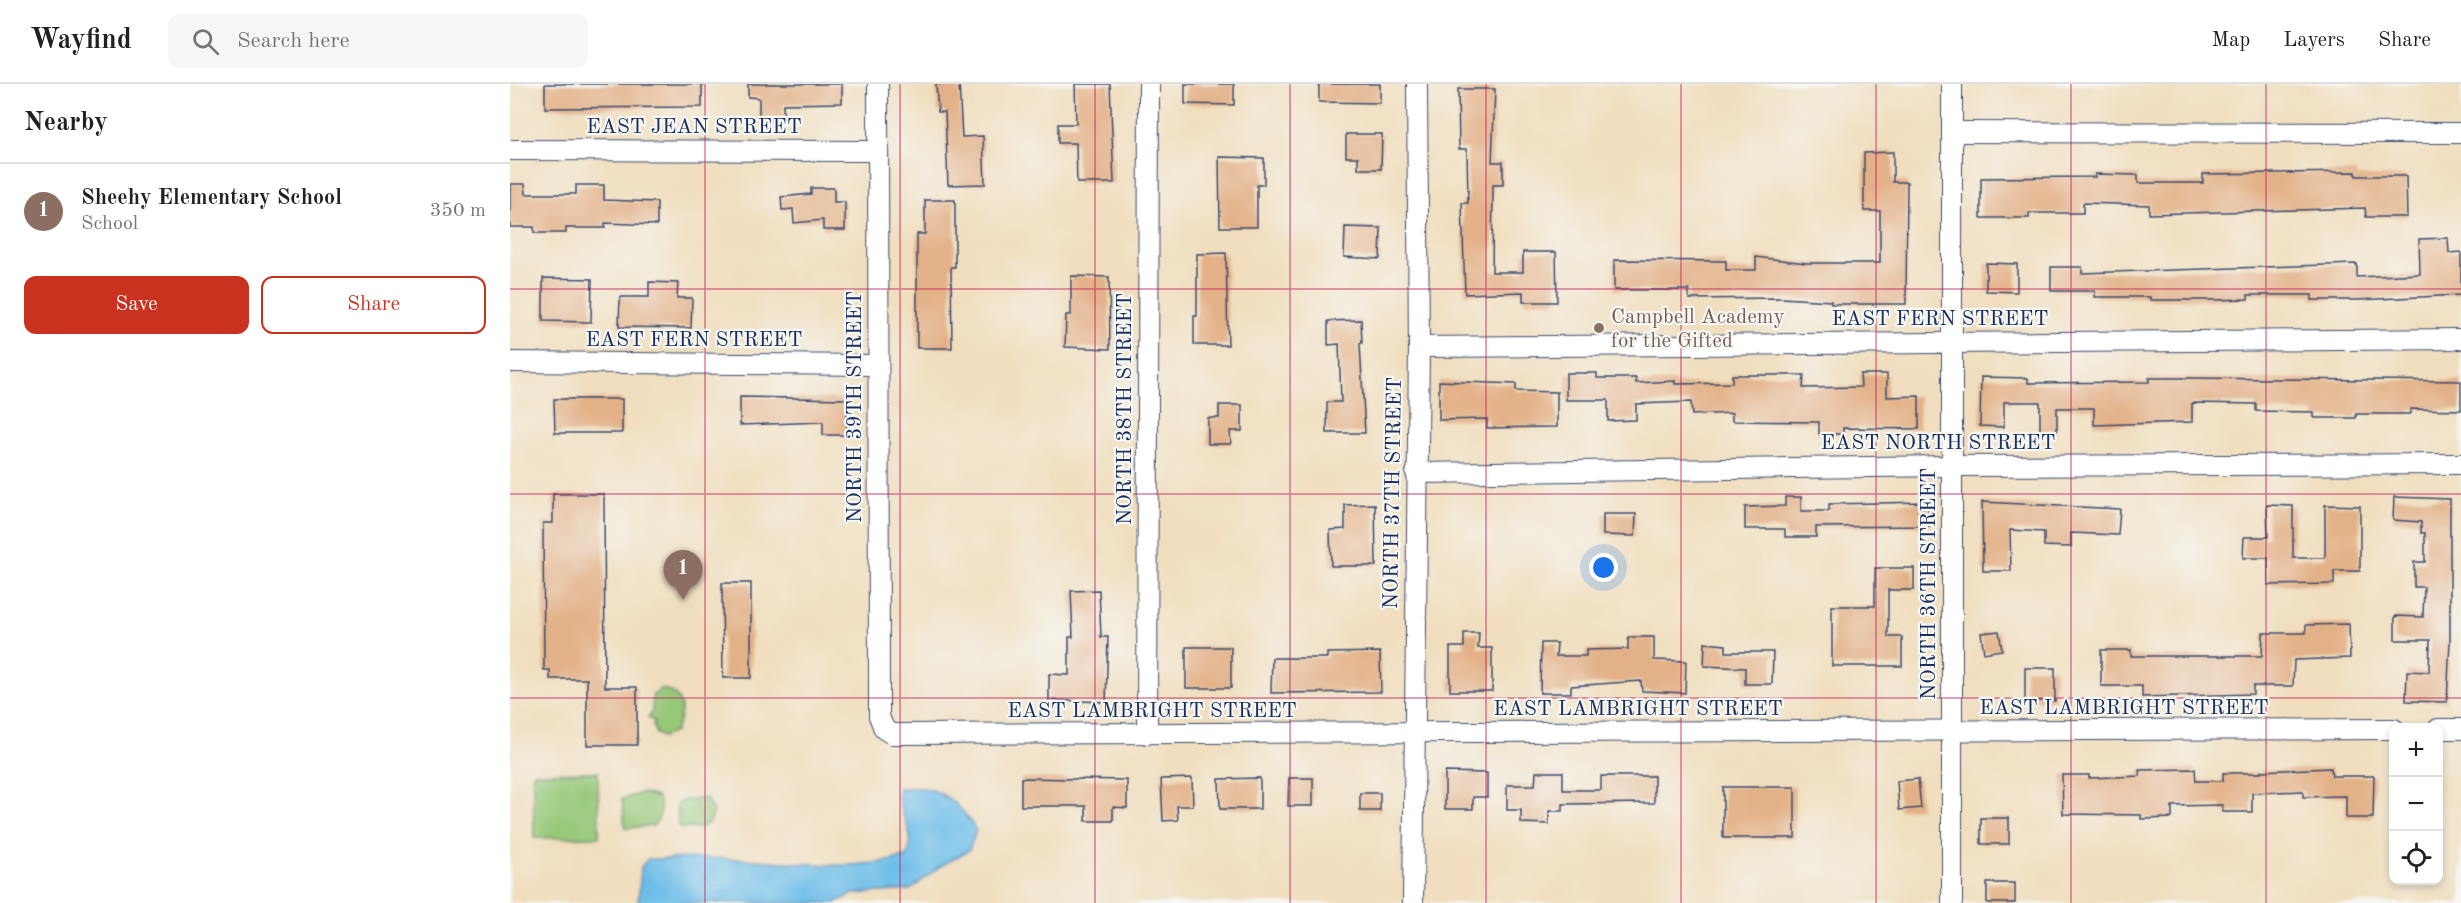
<!DOCTYPE html>
<meta charset="utf-8">
<style>
:root{--surface:#fff;--page:#f6f6f6;--text:#202124;--muted:#757577;--line:#e0e0e0;--accent:#c8321e}
body{margin:0;font-family:"Old Standard TT",serif;background:var(--page);color:var(--text)}
.controls{position:absolute;right:18px;bottom:18px;display:grid;overflow:hidden;border-radius:12px;box-shadow:0 3px 9px #0003}
.controls button{width:54px;height:54px;display:grid;place-items:center;padding:0;border:0;border-bottom:2px solid var(--line);background:var(--surface);color:var(--text);font:30px sans-serif}
.you{position:absolute;left:1094px;top:484px;width:21px;height:21px;margin:-15px;border:4px solid #fff;border-radius:50%;background:#1a73e8;box-shadow:0 0 0 9px #1a73e833}
.badge{display:grid;place-items:center;width:39px;height:39px;border-radius:50%;background:var(--accent);color:#fff;font-size:20px;font-weight:700}
.pin{position:absolute;translate:-50% -50px;filter:drop-shadow(0 2px 3px #0008)}
.pin::after{content:'';position:absolute;top:32px;width:21px;height:18px;background:inherit;clip-path:polygon(0 0,100% 0,50% 100%)}
.list{margin:0;padding:0;list-style:none}
h2{display:flex;justify-content:space-between;align-items:center;height:78px;margin:0;padding:0 24px;font-size:26px}
h2 small{font-size:20px;font-weight:400;color:var(--muted)}
.list li{display:grid;grid-template-columns:39px 1fr auto;gap:18px;align-items:center;box-sizing:border-box;height:96px;padding:0 24px;border-top:2px solid var(--line)}
.list b{display:block;font-size:22px;white-space:nowrap}
.list p{margin:0;font-size:20px;white-space:nowrap;color:var(--muted)}
.list em{font-size:20px;font-style:normal;color:var(--muted)}
.actions{display:flex;gap:12px;padding:18px 24px}
.actions a{flex:1;padding:14px 0;border:2px solid var(--accent);border-radius:12px;text-align:center;font-size:21px;color:var(--accent)}
.actions .main{background:var(--accent);color:#fff}
.icon{flex:none;width:33px;height:33px;fill:none;stroke:currentColor;stroke-width:2;stroke-linecap:round;stroke-linejoin:round}
.map{position:relative;flex:none;width:1951px;height:819px;overflow:hidden}
header{display:flex;align-items:center;gap:36px;box-sizing:border-box;height:84px;padding:0 30px;background:var(--surface);border-bottom:2px solid var(--line)}
header strong{font-size:28px}
nav{display:flex;gap:33px;margin-inline-start:auto;font-size:21px}
.search{width:420px;height:54px;background:var(--page);display:flex;align-items:center;gap:15px;box-sizing:border-box;padding:0 21px;border-radius:12px;color:var(--muted);font-size:22px}
main{display:flex}
aside{flex:1;background:var(--surface)}
.map>svg:first-child{display:block}
</style>
<header>
<strong>Wayfind</strong>
<div class="search"><svg class="icon" aria-label="search" viewBox="0 0 24 24"><circle cx="10" cy="10" r="6"/><path d="M15 15l6 6"/></svg>Search here</div>
<nav><a>Map</a><a>Layers</a><a>Share</a></nav>
</header>
<main>
<aside>
<h2>Nearby<small></small></h2>
<ul class="list">
<li><span class="badge" style="background:#8d6e63">1</span><div><b>Sheehy Elementary School</b><p>School</p></div><em>350 m</em></li>
</ul>
<div class="actions"><a class="main">Save</a><a>Share</a></div>
</aside>
<div class="map">
<svg width="1951" height="819" viewBox="0 0 1951 819">
<rect width="100%" height="100%" fill="#f6f6f2"/>
<filter id="ink" filterUnits="userSpaceOnUse"><feTurbulence type="fractalNoise" baseFrequency=".0167" numOctaves="2"/><feDisplacementMap in="SourceGraphic" scale="12" xChannelSelector="R" yChannelSelector="G"/><feConvolveMatrix kernelMatrix="1 2 1 2 8 2 1 2 1" color-interpolation-filters="sRGB"/></filter>
<filter id="wash" filterUnits="userSpaceOnUse"><feTurbulence type="fractalNoise" baseFrequency=".008" numOctaves="4" result="noise"/><feDisplacementMap in="SourceGraphic" scale="24" xChannelSelector="R" yChannelSelector="G"/><feGaussianBlur stdDeviation="1.35" result="paint"/><feColorMatrix in="noise" values="0 0 0 0 0 0 0 0 0 0 0 0 0 0 0 0 0 1.4 0 .05"/><feComposite in="paint" operator="in"/></filter>
<g filter="url(#wash)">
<rect width="100%" height="100%" fill="#f0debe"/>
<!-- green -->
<g fill="#97c878" stroke="#597c6b" stroke-width="1.5">
<path d="M150,605C165,606 174,617 170,633C169,638 166,642 165,648L153,653L146,650L143,642L144,637L138,634L142,627L143,610L148,609Z"/>
<polygon points="88,688 89,753 24,754 23,689"/>
<path d="M132,709L147,713C153,723 151,734 143,742L115,744L112,715Z"/>
<polygon points="196,714 203,727 201,737 191,744 171,744 168,740 167,720 171,717"/>
</g>
<!-- water -->
<path fill="#6dbde8" stroke="#4476a3" stroke-width="1.5" d="M389,704C397,704 405,703 413,704C435,706 458,729 466,747L459,766L429,783L400,806L343,810L325,819H128L131,783L138,775C169,775 200,773 231,775C285,778 342,788 395,773C412,752 383,727 389,704Z"/>
<g id="blocks">
<!-- building -->
<g fill="#e3b187">
<polygon points="35,0 192,0 192,23 35,24"/>
<polygon points="238,0 332,0 332,19 273,20 273,37 249,37 249,14 238,13"/>
<polygon points="426,0 449,0 452,53 473,52 475,100 438,101 435,28 428,28"/>
<polygon points="565,0 600,0 604,99 567,99 566,59 548,59 548,40 566,40"/>
<polygon points="675,0 724,0 724,21 675,20"/>
<polygon points="809,0 870,0 870,19 809,18"/>
<polygon points="948,5 985,5 982,78 993,78 993,101 983,101 982,188 1013,188 1013,168 1046,168 1047,218 1013,218 1013,208 955,210 952,119 958,119 957,65 949,65"/>
<polygon points="836,50 872,50 871,85 848,85 848,73 836,73"/>
<polygon points="1383,68 1383,98 1397,98 1396,220 1321,220 1321,217 1271,214 1179,215 1179,206 1104,206 1104,176 1216,177 1216,186 1246,186 1246,173 1296,179 1370,179 1370,127 1354,127 1354,69"/>
<polygon points="709,73 754,74 754,101 747,101 747,143 710,143"/>
<polygon points="1846,88 1846,92 1896,92 1897,133 1856,133 1855,124 1639,130 1639,121 1573,119 1573,129 1519,129 1519,134 1471,134 1471,94 1585,93 1585,90 1628,91 1628,99 1693,99 1693,90"/>
<polygon points="0,100 15,100 16,110 66,110 66,101 94,101 94,116 147,118 147,141 95,139 95,144 56,144 56,149 24,149 24,143 0,143"/>
<polygon points="301,104 324,104 324,118 335,118 335,146 313,146 313,136 284,139 283,125 272,126 271,113 301,110"/>
<polygon points="415,116 445,116 445,183 441,183 442,264 407,264 407,150 415,150"/>
<polygon points="835,143 871,144 870,175 834,173"/>
<polygon points="1938,154 1939,169 1951,168 1951,211 1847,216 1802,216 1802,211 1738,211 1738,215 1703,216 1640,216 1640,213 1585,213 1585,207 1541,207 1541,183 1572,183 1572,189 1847,180 1847,193 1910,190 1909,155"/>
<polygon points="716,169 718,261 684,261 684,232 687,232 687,170"/>
<polygon points="1476,179 1507,180 1507,208 1476,207"/>
<polygon points="561,192 599,193 600,265 555,263 556,231 561,231"/>
<polygon points="33,194 82,195 81,238 33,237"/>
<polygon points="139,198 168,199 167,214 182,214 181,244 109,243 110,213 139,213"/>
<polygon points="851,236 852,259 850,260 855,349 817,349 817,318 831,318 829,260 818,261 818,237"/>
<polygon points="1056,289 1087,289 1087,294 1126,294 1126,299 1165,297 1165,300 1222,299 1222,291 1294,291 1293,304 1351,303 1350,290 1377,290 1377,313 1409,312 1409,345 1333,344 1333,350 1309,350 1309,338 1222,337 1222,329 1182,331 1181,318 1126,320 1126,336 1098,337 1098,316 1056,316"/>
<polygon points="1471,293 1518,294 1518,299 1639,298 1639,294 1685,294 1951,297 1951,326 1900,325 1900,330 1846,330 1846,334 1804,334 1804,328 1746,327 1746,320 1682,319 1682,338 1584,341 1584,324 1547,324 1547,347 1530,347 1530,318 1494,318 1494,343 1470,342"/>
<polygon points="929,297 1006,300 1006,307 1047,308 1047,343 977,344 977,335 929,336"/>
<polygon points="230,313 337,315 337,351 313,351 313,338 230,341"/>
<polygon points="44,315 112,315 112,349 45,349"/>
<polygon points="709,321 732,321 732,347 720,347 721,360 698,360 698,334 709,334"/>
<polygon points="43,410 94,410 95,603 127,603 127,661 77,661 77,595 40,595 40,586 34,586 33,439 43,439"/>
<polygon points="1275,413 1291,413 1291,427 1319,427 1319,420 1418,418 1419,442 1306,443 1306,453 1275,453 1275,445 1235,445 1235,423 1275,422"/>
<polygon points="1884,413 1940,415 1940,557 1937,618 1896,617 1897,587 1919,588 1920,556 1885,556 1885,532 1913,533 1914,503 1904,503 1904,478 1915,478 1915,449 1911,449 1911,438 1883,436"/>
<polygon points="1472,418 1610,425 1608,451 1561,449 1561,463 1534,462 1534,448 1500,446 1501,487 1473,487"/>
<polygon points="865,420 866,482 821,482 820,446 835,445 835,421"/>
<polygon points="1757,421 1783,422 1783,474 1815,474 1815,421 1850,422 1850,487 1824,487 1824,500 1758,501 1758,474 1733,474 1734,453 1758,453"/>
<polygon points="1093,430 1126,430 1125,452 1093,451"/>
<polygon points="1365,484 1404,484 1404,506 1378,506 1378,553 1392,553 1392,582 1322,582 1322,522 1365,522"/>
<polygon points="212,499 241,499 241,594 213,594"/>
<polygon points="589,506 591,553 598,553 596,618 539,616 539,590 559,591 559,553 563,553 561,507"/>
<polygon points="1839,540 1840,574 1784,576 1783,602 1743,602 1743,610 1632,613 1632,602 1591,602 1591,566 1621,566 1621,572 1752,572 1753,549 1796,549 1796,541"/>
<polygon points="1489,547 1492,566 1474,569 1471,549"/>
<polygon points="954,549 969,549 968,564 982,564 982,607 940,607 940,563 954,563"/>
<polygon points="1118,553 1144,553 1144,576 1176,577 1175,609 1132,607 1131,597 1061,602 1061,609 1030,609 1031,559 1047,559 1046,572 1076,572 1076,566 1118,565"/>
<polygon points="1195,559 1216,561 1216,568 1263,568 1262,600 1235,600 1235,584 1194,582"/>
<rect x="676" y="563" width="45" height="41"/>
<polygon points="870,568 871,608 761,609 762,574 817,574 817,569"/>
<rect x="1515" y="584" width="30" height="33"/>
<polygon points="1821,684 1822,692 1864,692 1863,734 1836,734 1836,712 1793,713 1793,707 1742,709 1742,728 1712,728 1712,721 1662,722 1662,734 1631,735 1631,731 1553,730 1552,691 1579,691 1579,694 1630,692 1629,686 1685,685 1686,697 1713,697 1713,689 1751,689 1751,687"/>
<polygon points="935,688 977,689 977,713 963,713 963,725 935,725"/>
<polygon points="1026,688 1053,688 1053,706 1091,706 1091,692 1144,692 1144,719 1053,720 1053,727 1039,727 1039,740 1011,739 1011,726 997,726 997,701 1025,701"/>
<polygon points="511,694 617,696 617,724 603,723 603,737 576,737 576,722 511,722"/>
<polygon points="682,694 683,722 667,722 668,736 653,737 651,695"/>
<polygon points="750,694 750,725 710,725 709,695"/>
<polygon points="779,694 803,694 803,722 778,722"/>
<polygon points="1408,695 1411,724 1389,726 1387,697"/>
<rect x="1213" y="703" width="72" height="51"/>
<rect x="850" y="709" width="20" height="18"/>
<rect x="1471" y="734" width="28" height="26"/>
<rect x="1477" y="799" width="28" height="20"/>
</g>
</g>
</g>
<g filter="url(#ink)">
<use href="#blocks" fill-opacity="0" stroke="#3b496c" stroke-width="1.5"/>
<g fill="none" stroke-linecap="round" stroke-linejoin="round">
<!-- street casing -->
<g stroke="#3b496c" stroke-width="22">
<g id="street">
<polyline points="368,0 369,632 374,645 382,650 1884,645"/>
<polyline points="1442,0 1442,819"/>
<polyline points="1442,48 1951,49"/>
<polyline points="0,66 367,67"/>
<polyline points="909,263 1951,255"/>
<polyline points="0,278 367,281"/>
<polyline points="906,389 1442,382 1951,380"/>
<polyline points="1928,645 1951,645"/>
<polyline points="637,650 639,0"/>
<polyline points="903,819 909,263 907,0"/>
</g>
</g>
<!-- street -->
<use href="#street" stroke="#fff" stroke-width="20"/>
</g>
</g>
<!-- grid -->
<path fill="none" stroke="#c2185b" stroke-width="1.5" stroke-opacity="0.55" d="M195,0V819M390,0V819M585,0V819M780,0V819M976,0V819M1171,0V819M1366,0V819M1561,0V819M1756,0V819M0,205H1951M0,410H1951M0,614H1951"/>
<!-- markers -->
<circle fill="#8d6e63" stroke="#f6f6f2" stroke-width="2" cx="1089" cy="244" r="6"/>
<g text-anchor="middle" stroke-width="4.5" stroke-linejoin="round" paint-order="stroke">
<!-- street labels -->
<g font-size="21" fill="#1b2f5e" stroke="#f6f6f2">
<text x="184" y="49">EAST JEAN STREET</text>
<text x="1430" y="241">EAST FERN STREET</text>
<text x="184" y="262">EAST FERN STREET</text>
<text transform="translate(344 323) rotate(-90)" y="7">NORTH 39TH STREET</text>
<text transform="translate(614 325) rotate(-90)" y="7">NORTH 38TH STREET</text>
<text x="1428" y="365">EAST NORTH STREET</text>
<text transform="translate(882 409) rotate(-89)" y="7">NORTH 37TH STREET</text>
<text transform="translate(1418 500) rotate(-90)" y="7">NORTH 36TH STREET</text>
<text x="1614" y="630">EAST LAMBRIGHT STREET</text>
<text x="1128" y="631">EAST LAMBRIGHT STREET</text>
<text x="642" y="633">EAST LAMBRIGHT STREET</text>
</g>
<!-- education labels -->
<g font-size="21" fill="#785e54" stroke="#f6f6f2" text-anchor="start">
<text x="1101" y="239">Campbell Academy<tspan x="1101" dy="24">for the Gifted</tspan></text>
</g>
</g>
</svg>
<div class="controls">
<button>+</button>
<button>−</button>
<button><svg class="icon" aria-label="locate" viewBox="0 0 24 24"><circle cx="12" cy="12" r="6"/><path d="M12 2v4M12 18v4M2 12h4M18 12h4"/></svg></button>
</div>
<div class="you"></div>
<div class="pin badge" style="left:173px;top:516px;background:#8d6e63">1</div>
</div>
</main>
